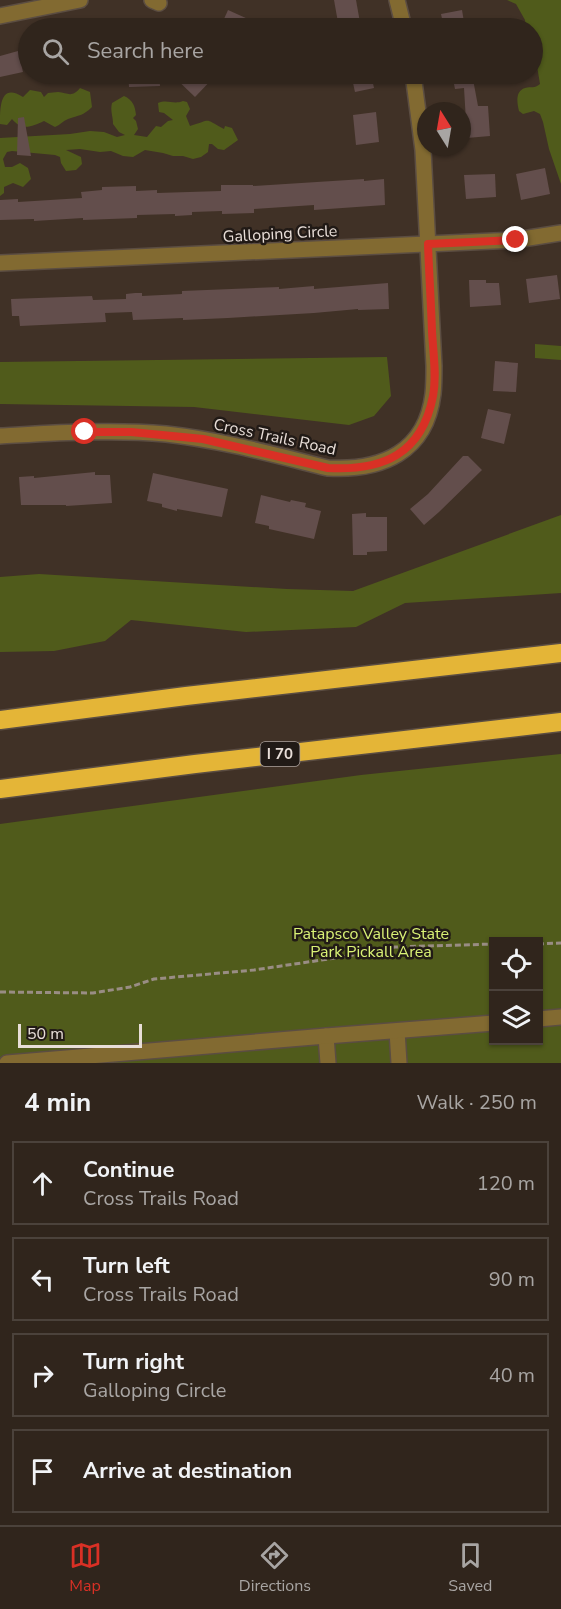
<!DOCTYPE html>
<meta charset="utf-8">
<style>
:root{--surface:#30251c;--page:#382d25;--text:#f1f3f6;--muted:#a8a5a3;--line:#4b423b;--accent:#d93025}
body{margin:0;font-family:"Nunito Sans",sans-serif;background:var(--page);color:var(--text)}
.controls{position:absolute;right:18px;bottom:18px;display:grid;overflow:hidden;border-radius:0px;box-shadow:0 2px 4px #0004}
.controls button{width:54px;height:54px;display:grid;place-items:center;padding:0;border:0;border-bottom:2px solid var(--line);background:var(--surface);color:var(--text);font:30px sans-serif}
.compass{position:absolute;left:417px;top:102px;width:54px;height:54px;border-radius:50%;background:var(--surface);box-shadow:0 2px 4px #0004;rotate:349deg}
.scale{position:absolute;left:18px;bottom:15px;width:124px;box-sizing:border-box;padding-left:6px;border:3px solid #e8ded8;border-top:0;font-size:16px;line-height:21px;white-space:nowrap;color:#e8ded8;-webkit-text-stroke:4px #211a16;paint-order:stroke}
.stop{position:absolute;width:18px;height:18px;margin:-14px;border:4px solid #d93025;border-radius:50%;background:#fff}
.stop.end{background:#d93025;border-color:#fff;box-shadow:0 2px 6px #0008}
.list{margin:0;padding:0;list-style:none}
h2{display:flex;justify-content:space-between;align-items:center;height:78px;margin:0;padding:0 24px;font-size:26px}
h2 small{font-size:20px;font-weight:400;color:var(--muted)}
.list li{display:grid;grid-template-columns:39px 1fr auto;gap:18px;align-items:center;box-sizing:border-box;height:84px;margin:0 12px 12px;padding:0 12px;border:2px solid var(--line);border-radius:0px}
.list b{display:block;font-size:22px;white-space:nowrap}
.list p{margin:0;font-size:20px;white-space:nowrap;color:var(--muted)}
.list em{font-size:20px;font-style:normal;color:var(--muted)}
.icon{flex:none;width:33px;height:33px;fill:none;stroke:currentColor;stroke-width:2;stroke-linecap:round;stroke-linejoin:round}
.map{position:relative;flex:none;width:561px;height:1063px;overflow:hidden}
.search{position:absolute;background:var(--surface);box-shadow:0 2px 4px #0004;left:18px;right:18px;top:18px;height:66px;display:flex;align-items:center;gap:15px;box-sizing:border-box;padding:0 21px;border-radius:33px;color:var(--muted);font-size:22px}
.sheet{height:462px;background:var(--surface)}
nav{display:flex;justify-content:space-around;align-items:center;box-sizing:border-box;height:84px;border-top:2px solid var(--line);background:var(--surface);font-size:16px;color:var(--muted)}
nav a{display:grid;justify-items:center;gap:3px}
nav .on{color:var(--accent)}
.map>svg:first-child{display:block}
</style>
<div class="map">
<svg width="561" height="1063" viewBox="0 0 561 1063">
<rect width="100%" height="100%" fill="#403126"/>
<!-- green -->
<g fill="#505b1b" fill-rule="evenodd">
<path d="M507,0H561V184L549,149L543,122L540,114L534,111L523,114L519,111C517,103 515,91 525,88C532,86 534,89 540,84L537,66L533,60L532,28H526L525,20L516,4Z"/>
<path d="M80,88L90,92L92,107C83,116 79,115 68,119C63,121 60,125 55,127L44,121C31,127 22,131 12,119L7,125L0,124C0,107 0,82 23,97L30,90L41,92L44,97L48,93C51,93 55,92 58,92C68,93 72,98 80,88Z"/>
<path d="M124,96C133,100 135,106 136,115L133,118L136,121L138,129L134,135L147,137L156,126L161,127L168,121L173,120L164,113L159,112L158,103C168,99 173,105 183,101L187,102L190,109L186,116L190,126C213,119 203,118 224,129L225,126L232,128L238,140L224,150L218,149L212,144H209L208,152L201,157L193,159L183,156H173L163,153L145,150L133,157L123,156L111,151L100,152L80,149L66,150L81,157L82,164L76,170L66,171L61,163L60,157L55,155L12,151L7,152L3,159L5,167H12L20,163L28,168L31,179L23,187L13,183L4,187V193L0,196V138L70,134L90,131L104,132L117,137L125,135L119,132L113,124C113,116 110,111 112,103Z"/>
<polygon points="535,344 561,346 561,360 535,358"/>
<polygon points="387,357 391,396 374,416 349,425 194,407 0,404 0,362"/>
<polygon points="561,515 561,593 405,603 356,627 246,632 131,620 105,641 54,651 0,652 0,577 39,574 287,589 353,591"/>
<path d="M561,754V1063H0V824L361,775ZM494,942H538V1040H494Z"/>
</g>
<!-- building -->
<g fill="#634e4c">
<polygon points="334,0 356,0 361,28 339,28"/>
<polygon points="228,10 248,19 243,28 220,28"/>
<polygon points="462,10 465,28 444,28 441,14"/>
<polygon points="18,51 23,72 0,77 0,56"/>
<polygon points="128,74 159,74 160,86 129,87"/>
<polygon points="171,74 217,74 195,97"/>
<polygon points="351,74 371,74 374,88 355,92"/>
<polygon points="452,74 472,74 478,106 488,106 490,136 467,138 464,88 455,89"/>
<polygon points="376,112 379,142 356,145 353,115"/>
<polygon points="24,117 31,156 17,155 18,118"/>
<polygon points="545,168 550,194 521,200 516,174"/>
<polygon points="495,174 496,197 466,199 464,175"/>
<polygon points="364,179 364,181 384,179 385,205 314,210 314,205 254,209 254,213 222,214 222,211 192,212 192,215 175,216 175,214 137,215 137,218 83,220 83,218 34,221 34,219 0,220 0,200 18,199 18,202 82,198 81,192 102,190 102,187 136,186 136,191 157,190 157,193 221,191 221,185 253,185 253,186"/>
<polygon points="557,275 560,299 529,303 526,279"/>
<polygon points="469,280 486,280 486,283 499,283 501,305 470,307"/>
<polygon points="388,283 389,309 358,310 358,309 314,313 228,318 183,320 183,318 133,320 132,312 105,313 106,322 20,326 19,316 12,316 11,299 92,296 93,300 126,299 126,294 135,293 142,293 142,296 182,294 182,291 279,287 279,289 314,286 314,289"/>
<polygon points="495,361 518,363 516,392 493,391"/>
<polygon points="488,409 511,414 504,444 481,438"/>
<polygon points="463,456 468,456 482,470 439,512 424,525 410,509 428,494"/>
<polygon points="95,472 95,475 110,475 112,503 66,506 66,505 21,505 19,477 34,476 34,478"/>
<polygon points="153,473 228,489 222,517 177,509 177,511 162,507 162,504 147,501"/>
<polygon points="261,495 290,502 291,500 306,503 305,507 321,511 314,539 269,529 269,526 255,523"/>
<polygon points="366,513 366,517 387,517 387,551 367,552 367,555 353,555 352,514"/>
</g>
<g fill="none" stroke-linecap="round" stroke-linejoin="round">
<!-- minor casing -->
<g stroke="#5b4d42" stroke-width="18">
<g id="minor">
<polyline points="152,0 159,3"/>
<polyline points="397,0 404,28"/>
<polyline points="0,16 80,0"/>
<polyline points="0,263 516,240 561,233"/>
<path d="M0,436C55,433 111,429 166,434C221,440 275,455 328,468C382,471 426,452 433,394C434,385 434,375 434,366L423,150L413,74"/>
<polyline points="538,1019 561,1017"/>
<polyline points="397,1031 399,1063"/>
<polyline points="326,1036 328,1063"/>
<polyline points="7,1063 326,1036 494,1023"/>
</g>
</g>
<!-- highway casing -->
<g stroke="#5b4d42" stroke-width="21">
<g id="highway">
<polyline points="0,720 186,696 561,653"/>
<polyline points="0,789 195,764 561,722"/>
</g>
</g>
<!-- path -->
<g stroke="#998d84" stroke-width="3" stroke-dasharray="6 3" stroke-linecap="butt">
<polyline points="538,944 561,943"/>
<polyline points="0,992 93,993 130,987 154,979 254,970 342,957 395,947 494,944"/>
</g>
<!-- minor -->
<use href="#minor" stroke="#826a31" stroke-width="15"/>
<!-- highway -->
<use href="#highway" stroke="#e4b537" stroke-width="18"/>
</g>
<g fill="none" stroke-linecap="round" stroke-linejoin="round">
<!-- route -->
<path stroke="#d93025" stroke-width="8" d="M85,432H131L203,439L328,468C383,471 422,454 433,396C437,375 433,352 432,331C431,302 429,273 428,244L516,240"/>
</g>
<g text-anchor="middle" stroke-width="5" stroke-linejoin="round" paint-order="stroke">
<!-- shield labels -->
<rect fill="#211a16" stroke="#aca39e" stroke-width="1.5" x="260.5" y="742" width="39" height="24" rx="4.5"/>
<g font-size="15" font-weight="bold" fill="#e8ded8">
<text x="280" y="759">I 70</text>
</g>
<!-- street labels -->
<g font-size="16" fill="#e8ded8" stroke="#211a16">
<text transform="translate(280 233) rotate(-3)" y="6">Galloping Circle</text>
<text transform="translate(275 436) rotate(12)" y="6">Cross Trails Road</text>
</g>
<!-- park labels -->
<g font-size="16" fill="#daf276" stroke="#211a16">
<text x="371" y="939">Patapsco Valley State<tspan x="371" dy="18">Park Pickall Area</tspan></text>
</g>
</g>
</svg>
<div class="controls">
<button><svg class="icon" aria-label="locate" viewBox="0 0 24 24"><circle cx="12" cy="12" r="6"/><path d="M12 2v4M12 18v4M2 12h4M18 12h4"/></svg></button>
<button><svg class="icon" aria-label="layers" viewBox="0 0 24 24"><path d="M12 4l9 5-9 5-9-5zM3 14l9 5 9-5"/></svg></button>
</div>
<svg class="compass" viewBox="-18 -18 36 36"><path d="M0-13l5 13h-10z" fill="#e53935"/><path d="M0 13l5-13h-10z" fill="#a8a5a3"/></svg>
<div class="scale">50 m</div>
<div class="stop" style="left:85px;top:432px"></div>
<div class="stop end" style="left:516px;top:240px"></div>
<div class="search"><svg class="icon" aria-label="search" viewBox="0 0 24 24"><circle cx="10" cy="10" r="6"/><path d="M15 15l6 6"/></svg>Search here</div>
</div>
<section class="sheet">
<h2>4 min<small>Walk · 250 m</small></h2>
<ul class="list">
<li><svg class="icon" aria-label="ahead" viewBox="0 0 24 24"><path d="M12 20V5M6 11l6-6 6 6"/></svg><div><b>Continue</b><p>Cross Trails Road</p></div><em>120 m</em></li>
<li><svg class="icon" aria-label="left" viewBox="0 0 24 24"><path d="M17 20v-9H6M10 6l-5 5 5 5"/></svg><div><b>Turn left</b><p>Cross Trails Road</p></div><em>90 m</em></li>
<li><svg class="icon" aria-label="right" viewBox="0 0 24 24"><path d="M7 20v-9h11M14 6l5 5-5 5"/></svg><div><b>Turn right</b><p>Galloping Circle</p></div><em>40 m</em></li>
<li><svg class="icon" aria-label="arrive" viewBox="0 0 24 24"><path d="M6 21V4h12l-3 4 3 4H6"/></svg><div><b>Arrive at destination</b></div></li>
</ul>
</section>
<nav>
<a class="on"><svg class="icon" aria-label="map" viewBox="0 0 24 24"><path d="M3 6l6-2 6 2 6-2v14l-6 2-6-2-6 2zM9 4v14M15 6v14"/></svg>Map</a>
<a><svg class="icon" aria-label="directions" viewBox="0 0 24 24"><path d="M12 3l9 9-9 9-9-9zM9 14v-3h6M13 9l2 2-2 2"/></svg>Directions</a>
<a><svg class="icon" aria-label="saved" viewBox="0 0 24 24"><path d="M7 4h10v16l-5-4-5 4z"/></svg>Saved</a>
</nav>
